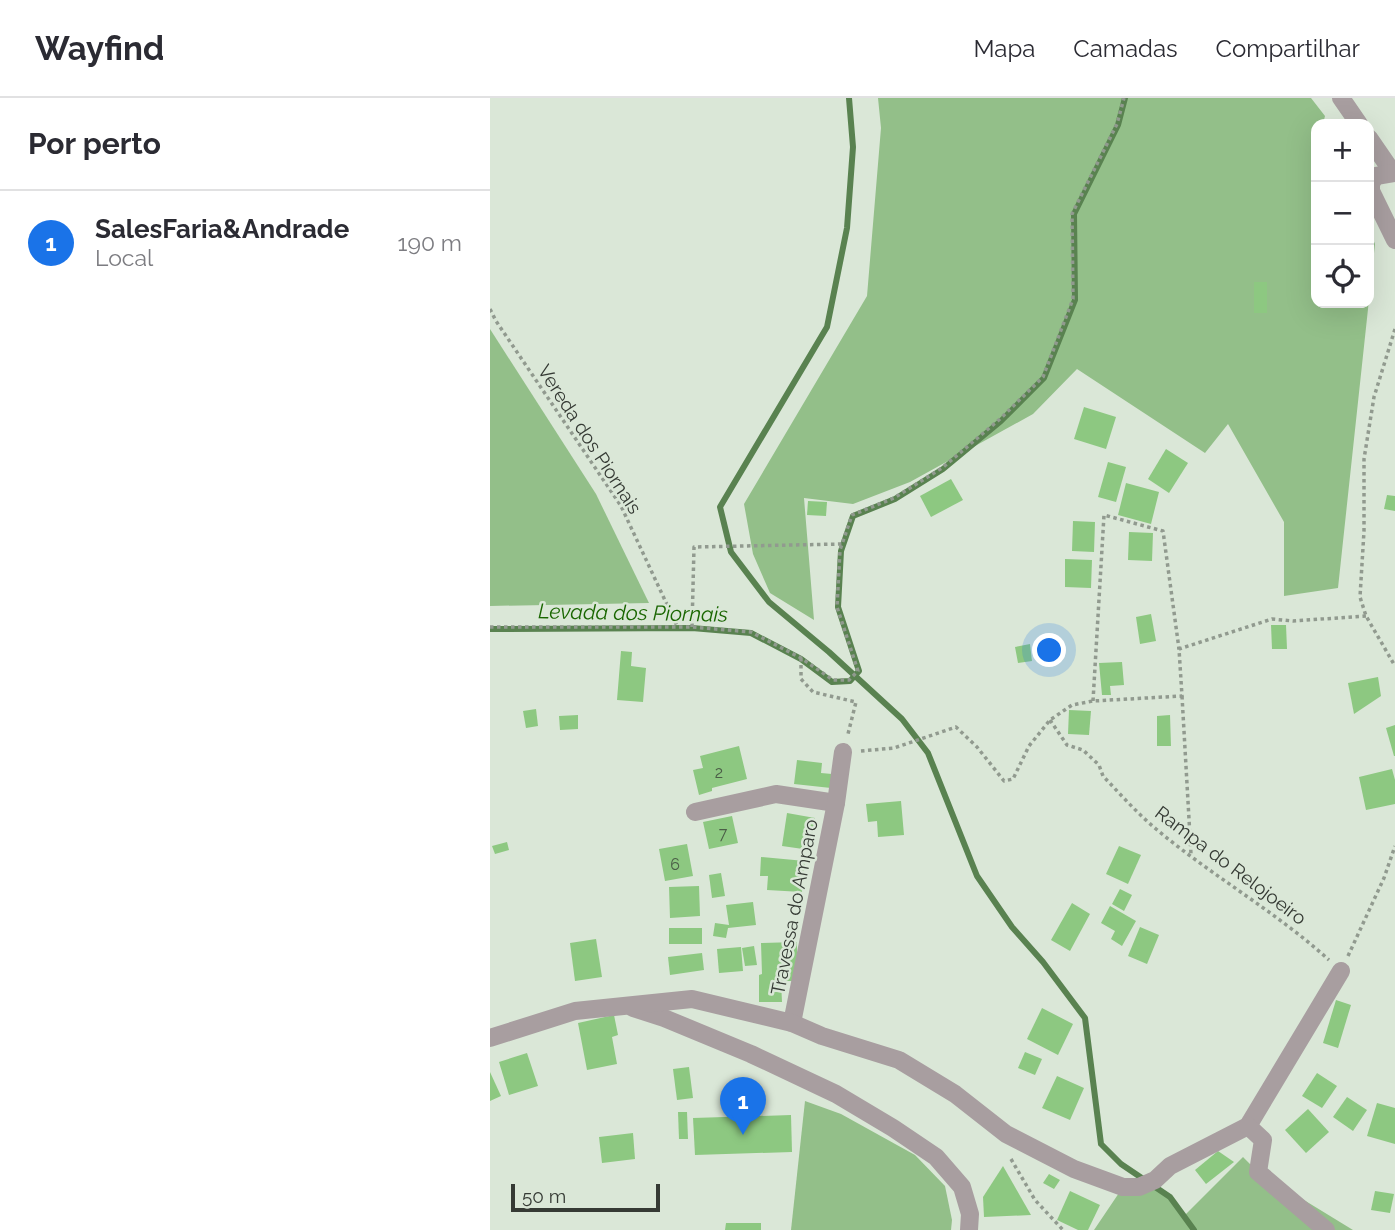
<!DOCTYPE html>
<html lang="pt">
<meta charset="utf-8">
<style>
:root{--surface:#fff;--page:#f2f2f3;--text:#2b2b33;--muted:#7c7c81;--line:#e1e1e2;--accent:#1a73e8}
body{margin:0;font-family:Raleway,sans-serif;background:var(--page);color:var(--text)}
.controls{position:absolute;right:21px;top:21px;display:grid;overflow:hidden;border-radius:14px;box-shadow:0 7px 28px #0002}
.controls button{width:63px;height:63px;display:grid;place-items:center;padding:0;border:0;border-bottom:2px solid var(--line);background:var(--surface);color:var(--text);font:35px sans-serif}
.scale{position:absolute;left:21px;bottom:18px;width:149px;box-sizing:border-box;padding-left:7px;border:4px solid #353a34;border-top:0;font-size:19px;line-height:24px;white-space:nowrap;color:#353a34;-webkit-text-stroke:5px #dae7d7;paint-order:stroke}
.you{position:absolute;left:560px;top:553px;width:24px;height:24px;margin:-18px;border:5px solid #fff;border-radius:50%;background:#1a73e8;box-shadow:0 0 0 10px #1a73e833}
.badge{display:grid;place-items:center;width:46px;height:46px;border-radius:50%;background:var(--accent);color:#fff;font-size:23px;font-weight:700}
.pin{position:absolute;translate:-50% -58px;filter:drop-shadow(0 2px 4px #0008)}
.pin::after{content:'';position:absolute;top:37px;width:24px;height:21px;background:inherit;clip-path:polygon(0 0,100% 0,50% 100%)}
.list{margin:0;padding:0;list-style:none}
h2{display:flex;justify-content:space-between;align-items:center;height:91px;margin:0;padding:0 28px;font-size:30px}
h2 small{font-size:23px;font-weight:400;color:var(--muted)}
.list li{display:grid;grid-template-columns:46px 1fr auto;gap:21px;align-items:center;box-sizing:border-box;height:105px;padding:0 28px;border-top:2px solid var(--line)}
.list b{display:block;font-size:26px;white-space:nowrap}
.list p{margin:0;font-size:23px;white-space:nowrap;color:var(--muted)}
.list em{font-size:23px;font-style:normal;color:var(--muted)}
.icon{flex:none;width:38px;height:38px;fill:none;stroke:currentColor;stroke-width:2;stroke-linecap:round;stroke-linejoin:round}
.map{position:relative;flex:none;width:905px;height:1132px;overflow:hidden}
header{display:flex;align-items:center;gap:42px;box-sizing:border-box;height:98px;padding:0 35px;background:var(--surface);border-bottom:2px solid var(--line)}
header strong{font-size:33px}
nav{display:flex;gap:38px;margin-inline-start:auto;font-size:24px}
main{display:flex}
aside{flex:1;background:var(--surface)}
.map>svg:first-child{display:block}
</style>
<header>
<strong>Wayfind</strong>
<nav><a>Mapa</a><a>Camadas</a><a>Compartilhar</a></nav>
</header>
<main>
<aside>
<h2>Por perto<small></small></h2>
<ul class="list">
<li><span class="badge">1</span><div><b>SalesFaria&amp;Andrade</b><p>Local</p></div><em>190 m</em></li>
</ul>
</aside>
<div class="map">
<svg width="905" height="1132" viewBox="0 0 905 1132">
<rect width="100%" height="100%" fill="#dae7d7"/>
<!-- green -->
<g fill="#93bf89">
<polygon points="388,0 821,0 835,18 833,26 826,26 826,205 879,205 879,132 885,146 848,490 794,498 794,424 738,326 715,355 587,271 543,316 420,384 363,406 314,400 324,522 280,495 263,456 254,406 377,198 391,30"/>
<polygon points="0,231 106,396 159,505 0,508"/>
<polygon points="315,1003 351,1016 425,1057 455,1088 462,1122 461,1132 301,1132"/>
<polygon points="753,1059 768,1074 863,1132 604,1132 633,1089 651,1079 680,1099 695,1117"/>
</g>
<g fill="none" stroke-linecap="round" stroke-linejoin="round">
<!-- stream -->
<g stroke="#598250" stroke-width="6">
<polyline points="359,0 363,49 357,130 337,229 230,409 241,454 279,504 339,554 412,621 438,655 487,778 522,829 553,864 595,920 611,1046 631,1066 680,1099 704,1132"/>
<polyline points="0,531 202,530 261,535 311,561 342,584 360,583 369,573 348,509 351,453 363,418 405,401 453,371 511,323 554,280 585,202 584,116 628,27 635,0"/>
</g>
</g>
<!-- building -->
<g fill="#8dc881">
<rect x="764" y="184" width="13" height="31"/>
<polygon points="594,309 626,319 616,351 584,341"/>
<polygon points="676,351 698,365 679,395 658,381"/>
<polygon points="618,364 636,369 626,404 608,399"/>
<polygon points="461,381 473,402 441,419 430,398"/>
<polygon points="636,385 669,394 661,426 628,417"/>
<polygon points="897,397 905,398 905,413 894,411"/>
<polygon points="318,403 337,404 336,418 317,417"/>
<polygon points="583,423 605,424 604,454 582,453"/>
<polygon points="639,434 663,435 662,463 638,462"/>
<polygon points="575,461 602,462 601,490 575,489"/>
<polygon points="661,516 666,543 650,546 646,519"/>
<polygon points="781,527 796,527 797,551 782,551"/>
<polygon points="540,546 542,563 528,565 525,549"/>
<polygon points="131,553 142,554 141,568 156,570 153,604 127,602"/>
<polygon points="632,564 634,587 620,588 621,597 612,597 609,565"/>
<polygon points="888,579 891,598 864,616 858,585"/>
<polygon points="46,611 48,628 36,630 33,613"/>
<polygon points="579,612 601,613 599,637 578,636"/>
<polygon points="88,617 88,631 70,632 69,618"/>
<polygon points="680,617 681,648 667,648 667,618"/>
<polygon points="905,627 905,658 904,658 896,630"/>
<polygon points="249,648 257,681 222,690 222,693 209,697 203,672 213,670 210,658"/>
<polygon points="307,662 332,665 331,675 342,676 341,690 304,686"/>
<polygon points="902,671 905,682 905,706 876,712 869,679"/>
<polygon points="411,703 414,737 388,739 387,723 378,724 376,706"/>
<polygon points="297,715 325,720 320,752 292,748"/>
<polygon points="242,718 248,745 219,751 213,724"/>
<polygon points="17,744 19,752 5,756 2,748"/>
<polygon points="197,746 203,778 175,783 169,751"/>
<polygon points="629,748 651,757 638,786 616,776"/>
<polygon points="271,759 315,763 312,794 277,792 278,778 270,778"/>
<polygon points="231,775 235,798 222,800 219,777"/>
<polygon points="209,788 210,818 180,820 179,789"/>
<polygon points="630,791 642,797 634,813 622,806"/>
<polygon points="263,804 266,827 238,830 236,840 223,838 225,825 239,827 236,807"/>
<polygon points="582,805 600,816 580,853 561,842"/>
<polygon points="620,808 646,823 632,848 621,841 625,833 611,825"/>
<polygon points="650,829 669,837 657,866 638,858"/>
<rect x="179" y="830" width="33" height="16"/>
<polygon points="106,841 112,879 85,883 80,845"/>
<polygon points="307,844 307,883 291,883 292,904 269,904 269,877 272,876 271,845"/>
<polygon points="264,848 267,867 255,868 252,850"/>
<polygon points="251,849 253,873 229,875 227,851"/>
<polygon points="212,855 214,872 180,877 178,859"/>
<polygon points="846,902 861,907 848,950 833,945"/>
<polygon points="552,910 583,926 568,957 537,941"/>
<polygon points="124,917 128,937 122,939 127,966 97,972 88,925"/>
<polygon points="535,954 552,961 545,977 528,970"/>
<polygon points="37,955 48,988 19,997 9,964"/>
<polygon points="199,969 203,1000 187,1002 183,971"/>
<polygon points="0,974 11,998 0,1003"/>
<polygon points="827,975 847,988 832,1010 812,998"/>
<polygon points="567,978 594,990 580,1022 552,1010"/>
<polygon points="857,999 877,1012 863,1033 843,1019"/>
<polygon points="887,1005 905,1010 905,1046 877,1038"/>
<polygon points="818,1011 839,1034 816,1055 795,1032"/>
<polygon points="188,1014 197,1014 198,1041 189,1041"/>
<polygon points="301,1017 302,1054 205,1057 203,1020"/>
<polygon points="143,1035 145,1061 112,1065 109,1039"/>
<polygon points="728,1053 744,1064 716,1086 705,1072"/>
<polygon points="513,1068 541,1117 494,1119 493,1099"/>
<polygon points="559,1076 570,1082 564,1091 553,1085"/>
<polygon points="580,1093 610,1107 598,1132 588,1132 567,1122"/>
<polygon points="885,1093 904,1096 900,1115 881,1112"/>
<polygon points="236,1125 271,1125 271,1132 235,1132"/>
</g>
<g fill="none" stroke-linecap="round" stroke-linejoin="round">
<!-- path -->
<g stroke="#919a8f" stroke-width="3.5" stroke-dasharray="3.5 3.5" stroke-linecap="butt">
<polyline points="0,211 6,223 131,408 187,528"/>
<polyline points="905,231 884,299 874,361 874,433 870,499 876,518 905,568"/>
<polyline points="0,529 202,529 261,534 311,560 343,582 359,582 368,573 347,509 350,452 362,417 404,400 452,370 510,321 553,279 583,201 582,116 627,26 634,0"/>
<polyline points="202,529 204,449 352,446"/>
<polyline points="311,560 311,581 323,594 366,604 358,636"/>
<polyline points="692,598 701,756"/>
<polyline points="603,603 614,417 673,433 689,551"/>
<path d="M560,622L577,647L593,652L609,667L613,678C630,696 647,715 666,731C722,778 785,813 839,862"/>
<polyline points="371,653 404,650 466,629 487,649 514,683 523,681 539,648 560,622 582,607 603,603 692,598 689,551 782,521 803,523 876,518"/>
<polyline points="858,858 894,780 905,748"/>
<polyline points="521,1061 545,1102 573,1132"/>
</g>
<!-- minor -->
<g stroke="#a89ea0" stroke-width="18">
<polyline points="851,0 869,26"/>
<polyline points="879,40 903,75"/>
<polyline points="905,75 886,78 881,85 881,93 905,142"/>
<polyline points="205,714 286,696 346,705"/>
<polyline points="143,910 174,920 261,956 346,996 403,1030 446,1059 472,1089 480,1116 479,1132"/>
<polyline points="302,925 346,705 353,654"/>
<polyline points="0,940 85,913 202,901 302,925 332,938 409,962 465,996 516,1036 584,1071 633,1089 649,1089 665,1082 680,1068 758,1028 851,873"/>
<polyline points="758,1028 773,1042 768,1074 836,1132"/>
</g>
</g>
<g text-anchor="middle" stroke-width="5" stroke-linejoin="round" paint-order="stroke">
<!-- number labels -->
<g font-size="16" fill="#4b5e47">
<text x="229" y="680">2</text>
<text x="233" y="741">7</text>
<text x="185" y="772">6</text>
</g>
<!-- street labels -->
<g font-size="19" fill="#353a34" stroke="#dae7d7">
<text transform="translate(100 341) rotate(57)" y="7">Vereda dos Piornais</text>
<text transform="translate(741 767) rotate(37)" y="7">Rampa do Relojoeiro</text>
<text transform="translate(304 809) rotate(-79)" y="7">Travessa do Amparo</text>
</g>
<!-- water labels -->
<g font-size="21" font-style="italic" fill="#196600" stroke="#dae7d7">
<text transform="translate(143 515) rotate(1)" y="7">Levada dos Piornais</text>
</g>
</g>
</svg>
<div class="controls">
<button>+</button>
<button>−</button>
<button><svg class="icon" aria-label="locate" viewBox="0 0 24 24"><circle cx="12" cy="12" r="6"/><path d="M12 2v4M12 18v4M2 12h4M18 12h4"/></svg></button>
</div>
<div class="scale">50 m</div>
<div class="you"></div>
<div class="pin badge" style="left:253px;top:1037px">1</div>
</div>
</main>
